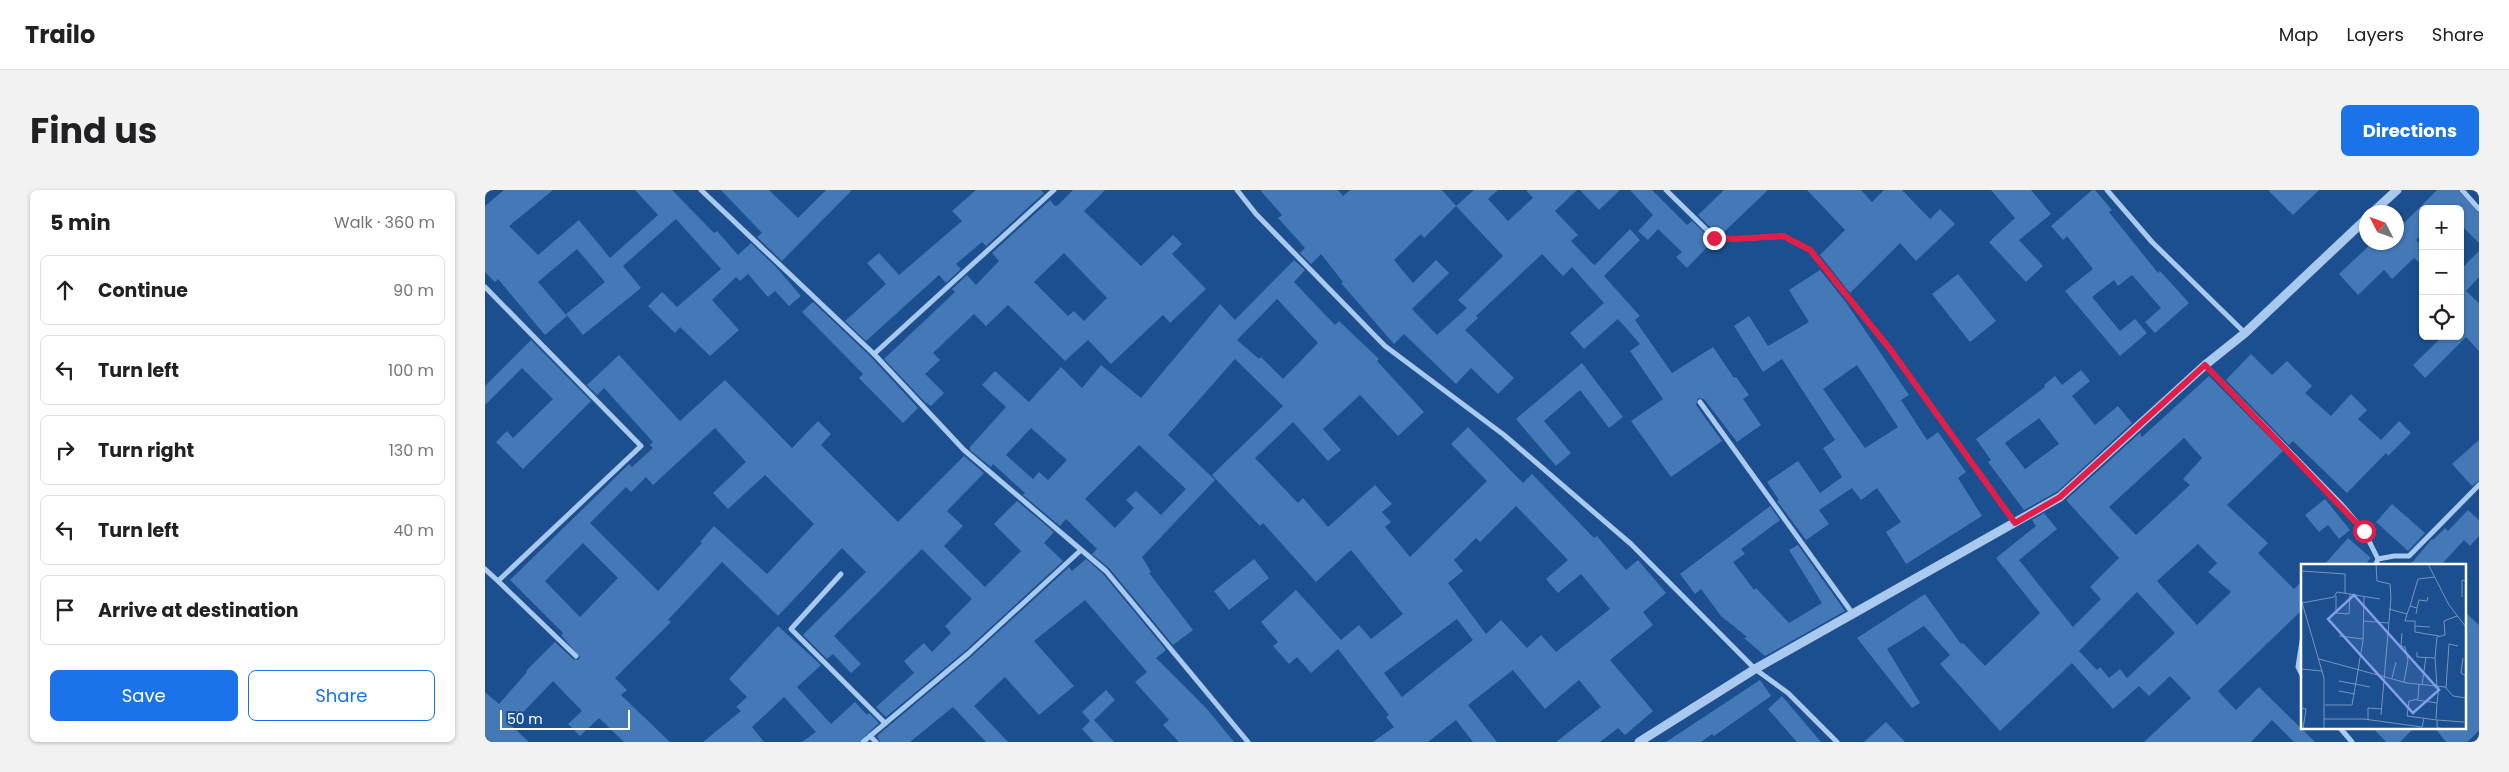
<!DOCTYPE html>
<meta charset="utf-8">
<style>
:root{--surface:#fff;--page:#f2f2f2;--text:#202124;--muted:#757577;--line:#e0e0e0;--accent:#1a73e8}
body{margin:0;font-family:Poppins,sans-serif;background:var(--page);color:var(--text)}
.controls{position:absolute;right:15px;top:15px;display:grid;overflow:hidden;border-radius:8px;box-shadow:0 1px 4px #0004}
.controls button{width:45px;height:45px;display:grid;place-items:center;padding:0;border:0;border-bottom:1px solid var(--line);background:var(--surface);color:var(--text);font:25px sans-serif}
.compass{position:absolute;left:1874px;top:15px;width:45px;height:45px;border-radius:50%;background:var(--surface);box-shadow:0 1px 4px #0004;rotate:312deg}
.scale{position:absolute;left:15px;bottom:12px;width:130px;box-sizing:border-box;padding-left:5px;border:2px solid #fff;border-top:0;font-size:14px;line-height:18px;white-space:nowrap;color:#fff;-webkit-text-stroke:4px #1b4f8f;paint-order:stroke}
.stop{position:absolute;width:15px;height:15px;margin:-11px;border:4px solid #e11d48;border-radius:50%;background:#fff}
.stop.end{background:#e11d48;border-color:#fff;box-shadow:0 1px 5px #0008}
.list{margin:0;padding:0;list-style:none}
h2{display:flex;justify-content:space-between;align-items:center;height:65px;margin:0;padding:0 20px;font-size:21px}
h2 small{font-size:16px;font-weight:400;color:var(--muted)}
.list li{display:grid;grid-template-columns:32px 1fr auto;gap:15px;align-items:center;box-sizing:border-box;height:70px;margin:0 10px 10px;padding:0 10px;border:1px solid var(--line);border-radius:8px}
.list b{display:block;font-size:19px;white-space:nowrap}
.list em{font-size:16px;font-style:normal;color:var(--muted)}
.actions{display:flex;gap:10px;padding:15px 20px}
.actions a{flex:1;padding:11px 0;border:1px solid var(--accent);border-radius:8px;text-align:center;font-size:18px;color:var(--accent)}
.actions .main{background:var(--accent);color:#fff}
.icon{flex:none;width:28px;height:28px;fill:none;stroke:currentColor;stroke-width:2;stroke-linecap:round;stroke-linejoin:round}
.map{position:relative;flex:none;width:1994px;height:552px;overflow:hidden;border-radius:8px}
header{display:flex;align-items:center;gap:30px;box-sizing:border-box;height:70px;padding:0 25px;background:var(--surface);border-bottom:1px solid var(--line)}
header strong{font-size:24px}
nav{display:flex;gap:28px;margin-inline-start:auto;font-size:18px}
.intro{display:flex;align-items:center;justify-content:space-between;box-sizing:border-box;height:120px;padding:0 30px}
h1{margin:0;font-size:35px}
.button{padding:12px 22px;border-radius:8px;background:var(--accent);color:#fff;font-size:18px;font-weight:700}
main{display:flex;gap:30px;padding:0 30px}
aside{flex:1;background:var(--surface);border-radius:8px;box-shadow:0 1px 4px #0004}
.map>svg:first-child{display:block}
</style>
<header>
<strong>Trailo</strong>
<nav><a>Map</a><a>Layers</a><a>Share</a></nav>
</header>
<div class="intro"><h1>Find us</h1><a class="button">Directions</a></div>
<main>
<aside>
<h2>5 min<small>Walk · 360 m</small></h2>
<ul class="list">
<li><svg class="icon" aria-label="ahead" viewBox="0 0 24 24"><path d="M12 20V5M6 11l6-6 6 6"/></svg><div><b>Continue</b></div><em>90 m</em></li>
<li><svg class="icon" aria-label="left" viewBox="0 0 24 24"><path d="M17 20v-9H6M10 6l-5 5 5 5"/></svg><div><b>Turn left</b></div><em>100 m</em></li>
<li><svg class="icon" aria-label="right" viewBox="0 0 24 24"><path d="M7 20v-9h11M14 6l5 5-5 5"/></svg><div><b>Turn right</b></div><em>130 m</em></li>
<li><svg class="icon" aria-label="left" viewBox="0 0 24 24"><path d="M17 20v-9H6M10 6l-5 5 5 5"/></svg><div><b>Turn left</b></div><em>40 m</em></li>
<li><svg class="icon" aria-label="arrive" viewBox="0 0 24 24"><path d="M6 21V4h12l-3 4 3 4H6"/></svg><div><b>Arrive at destination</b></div></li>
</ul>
<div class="actions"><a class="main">Save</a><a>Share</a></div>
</aside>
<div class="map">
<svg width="1994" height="552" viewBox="0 0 1994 552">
<rect width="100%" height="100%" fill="#1b4f8f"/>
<!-- building -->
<g fill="#4478b7" fill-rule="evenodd">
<polygon points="19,0 68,0 24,36 53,65 94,30 125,68 173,25 150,0 187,0 229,43 232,41 253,65 266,53 291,77 316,106 304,116 290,101 283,107 263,84 255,91 251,87 227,110 254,140 225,166 195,137 190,143 163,116 177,102 192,117 236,79 191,29 138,76 156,98 98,145 81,124 120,92 92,59 53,92 82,126 60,145 13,89 10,92 0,82 0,16"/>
<polygon points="236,0 284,0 313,28 341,0 367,0 297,71 272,47 277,43"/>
<polygon points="491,0 556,0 559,3 501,56 497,52 471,74 476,79 461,93 454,85 381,151 360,131 401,94 382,73 394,63 414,85 477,31 467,21"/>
<path d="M588,0H620L599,21L656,76L688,45L697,54L687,64L721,99L685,133L678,125L626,174L603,150L580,171L523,115L501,136L489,124L448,163L455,170L440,184L459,203L446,216L440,212L399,169L470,102L467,99L482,85L491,95L514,71L507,63L565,10L570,16L573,15ZM579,63L622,108L599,131L589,121L583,126L549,92Z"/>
<path d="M775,0H853L858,6L865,0H957L971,16L989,0H1013L1003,9L1023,31L1048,8L1041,0H1092L1070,21L1093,45L1086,51L1107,73L1110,75L1145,39L1155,50L1119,86L1155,126L1150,130L1187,183L1228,157L1249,188L1251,187L1264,205L1258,209L1276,235L1252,252L1219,209L1213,208L1211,215L1237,251L1186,287L1146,231L1178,209L1145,161L1155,154L1133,129L1099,159L1085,143L1119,113L1087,77L1078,86L1057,64L991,126L993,128L980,140L1029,188L1013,204L986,178L971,194L919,144L909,154L856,93L858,92L836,64L826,74L815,63L820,58L793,28L797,25ZM971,16L1018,66L973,110L982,118L952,145L927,119L964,83L951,70L928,93L909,70L936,44L939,48Z"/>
<polygon points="1095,0 1135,0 1114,20"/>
<polygon points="1145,0 1167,0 1202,35 1207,31 1228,51 1202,78 1191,67 1197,62 1173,39 1163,50 1153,41 1168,25"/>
<polygon points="1239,0 1283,0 1238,43 1231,43 1213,25"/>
<polygon points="1322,0 1376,0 1387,12 1399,0 1417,0 1445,29 1455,19 1470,34 1431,71 1415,53 1365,103 1335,65 1360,40"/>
<polygon points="1506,0 1546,0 1566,24 1534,50 1558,76 1541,92 1504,52 1530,28"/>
<polygon points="1607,0 1610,0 1627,20 1624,22 1673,83 1675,81 1704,113 1670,143 1660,132 1676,118 1647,85 1633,96 1629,90 1607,107 1635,141 1650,129 1662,143 1635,166 1580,101 1608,79 1582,46 1578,50 1566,36"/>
<polygon points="1783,0 1834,0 1808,25"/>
<polygon points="1952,0 1973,0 1994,23 1994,53 1975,34 1975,19 1938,19 1938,44 1931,50 1938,56 1938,76 1929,68 1907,89 1899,80 1873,105 1854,84 1888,52 1912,52 1912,40"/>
<polygon points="1994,61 1994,87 1981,101 1994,113 1994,161 1981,147 1940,188 1928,175 1958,146 1980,146 1975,141 1975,80"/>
<path d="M809,70L820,80L809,92L850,135L854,131L894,169L892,171L939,222L913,246L875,205L838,239L856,260L843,271L808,232L770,268L813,313L818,308L843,337L890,295L907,314L897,322L906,332L900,337L925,367L1002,291L966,254L983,237L1038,293L1047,284L1109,348L1112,346L1141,380L1153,370L1181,403L1158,422L1168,435L1125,470L1168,521L1140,545L1133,538L1115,552H1071L1116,517L1094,490L1060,519L1028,480L983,515L1012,552H988L971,530L943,552H888L909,537L901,527L904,525L853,459L826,483L812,467L804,474L788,456L793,452L776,432L811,400L856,450L874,435L886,449L918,424L866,360L831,392L778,333L775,336L727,285L798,216L750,169L683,245L730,290L657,367L666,382L664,383L708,440L688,455L624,378L607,364L612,359L581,329L575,336L538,305L540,303L508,274L506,277L485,260V257L521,217L497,195L510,181L544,212L576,177L597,198L616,175L656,208L735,114L750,130ZM792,109L833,153L798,189L776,167L774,169L752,150ZM546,238L582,270L563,290L554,282L548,289L521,265ZM654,255L701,299L676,325L651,301L641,310L649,318L630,338L600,309ZM1031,316L1083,370L1061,389L1073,403L1096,384L1125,419L1071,462L1056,445L1042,458L1016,430L1001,444L963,393L978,381L969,370L991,348L995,352ZM972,429L988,450L917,507L899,483Z"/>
<path d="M1335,80L1360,111L1424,205L1416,210L1442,250L1453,242L1481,282L1473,288L1497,326L1421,374L1401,342L1416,332L1392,298L1376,310L1367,298L1334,320L1344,334L1321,350L1292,311L1294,310L1282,292L1313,271L1335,303L1357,287L1338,258L1350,250L1297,169L1278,182L1249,136L1264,126L1283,156L1324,132L1304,100ZM1372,175L1413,237L1380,258L1338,199Z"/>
<polygon points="1473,84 1511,131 1485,152 1447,104"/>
<polygon points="328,112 386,167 433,218 418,233 374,188 378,184 317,122"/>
<polygon points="46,150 106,211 38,279 11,252 22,241 28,248 68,209 37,178 0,215 0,196"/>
<polygon points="1766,164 1787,185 1802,171 1827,196 1820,203 1846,226 1866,204 1882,220 1873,229 1896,250 1914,231 1926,243 1903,266 1901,263 1862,303 1808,251 1804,255 1741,190"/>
<path d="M134,165L195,231L240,190L307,258L333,231L346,244L336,255L413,332L479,266L499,283L462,321L478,336L459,356L500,397L536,361L509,334L532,311L569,342L559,353L578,371L481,460L401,527L391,517L429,483L419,471L439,453L447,462L466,443L460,436L487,409L437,359L349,446L376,474L366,483L348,464L342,469L318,445L381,382L357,358L293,426L237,372L183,430L186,432L130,488L142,500L136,505L185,552H139L114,528L95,546L83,534L97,521L68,491L26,535L44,552H6L0,546V502L14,514L42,482L41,481L70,452L88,469L93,470L95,467L76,445L78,443L25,390L144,274L147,277L168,258L165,255L168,252L119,198L112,205L102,195ZM230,238L261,272L228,303L243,319L280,285L329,334L282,384L229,336L215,352L217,353L173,401L105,333L141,297L146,302L161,287L168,295ZM98,353L133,388L95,427L60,391Z"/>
<polygon points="1097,173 1138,227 1124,238 1095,200 1059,231 1086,263 1071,276 1031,229"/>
<path d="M1596,180L1605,191L1587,206L1610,235L1633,216L1647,233L1573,301L1539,320L1503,272L1506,270L1491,249L1560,197L1559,195L1570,186L1577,195ZM1554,228L1574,254L1540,279L1520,253Z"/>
<path d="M1724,186L1798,261L1742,315L1783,353L1773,363L1809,399L1818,390V419L1733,501L1751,520L1774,497L1830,552H1809L1787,530L1766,552H1659L1706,508L1685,486L1664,506L1654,496L1628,519L1587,473L1515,541L1455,474L1465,465L1439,436L1402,459L1435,513L1427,518L1372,448L1440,404L1476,454L1478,453L1500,476L1555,423L1511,368L1551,336L1547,330L1559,323L1572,339L1534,370L1588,437L1616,409L1605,397L1634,368L1581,310L1655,243L1657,247ZM1699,248L1717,268L1698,289L1705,295L1651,345L1624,317ZM1713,354L1732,373L1723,382L1746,402L1712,435L1672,391ZM1652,402L1690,443L1642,488L1635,479L1624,488L1615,477L1612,480L1594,461Z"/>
<polygon points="1994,250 1994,291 1987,296 1967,274"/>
<polygon points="1840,309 1865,340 1854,349 1843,335 1834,342 1820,325"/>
<polygon points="1907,314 1940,343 1923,361 1891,332"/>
<polygon points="1285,316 1295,330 1256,359 1260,364 1248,372 1269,400 1271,398 1304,433 1337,413 1304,360 1313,355 1360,421 1280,466 1259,448 1262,447 1236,426 1216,399 1210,404 1195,384"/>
<polygon points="1983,320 1994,330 1994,346 1985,356 1979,350 1955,376 1924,376 1947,349 1948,350 1960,338 1963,341"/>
<polygon points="1863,348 1886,368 1879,376 1838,376"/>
<polygon points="601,369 618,384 681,460 671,468 722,519 749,552 694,552 678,535 684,530 650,492 662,482 600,410 549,451 589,496 554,525 520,487 489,516 523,552 501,552 468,517 425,552 395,552 392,546 487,466 584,377 587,381"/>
<polygon points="769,369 784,388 744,420 729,401"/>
<polygon points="1980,422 1994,435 1994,541 1982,552 1961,552 1950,538 1980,538"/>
<polygon points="293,436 336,475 312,497 346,534 370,512 382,525 384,523 394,533 374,552 317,552 331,542 299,507 267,537 279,552 218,552 256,521 251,517 262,507 244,489"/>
<polygon points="1275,490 1286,506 1229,546 1227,544 1216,552 1181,552"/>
<polygon points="621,500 630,510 609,530 629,552 609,552 597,539 605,531 597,522"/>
<polygon points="1297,506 1336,552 1312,552 1283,519"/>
<polygon points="1401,532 1420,552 1379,552"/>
<polygon points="1888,538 1929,538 1915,552 1901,552"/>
</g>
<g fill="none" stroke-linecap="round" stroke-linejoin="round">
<!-- minor -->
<g stroke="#a9c9ee" stroke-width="5">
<polyline points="216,0 389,164 479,260 621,381 763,552"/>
<polyline points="752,0 771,24 900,156 1019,245 1146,354 1270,479 1303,503 1352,552"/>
<polyline points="1181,0 1229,47 1249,49 1298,46 1325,60 1405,159 1530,333"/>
<polyline points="1622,0 1667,52 1760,143"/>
<polyline points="1977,0 1994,19"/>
<polyline points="0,1 1,0"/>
<polyline points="0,97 156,256 13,391 0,379"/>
<polyline points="389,164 569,0"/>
<polyline points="1720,175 1857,315 1879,341 1893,369 1890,376"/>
<polyline points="1215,212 1368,424"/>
<polyline points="1893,369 1909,366 1924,366 1994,295"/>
<polyline points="356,384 306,439 400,533"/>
<polyline points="13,391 91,466"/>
<polyline points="1818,445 1813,477 1818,487"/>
<polyline points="1855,538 1867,552"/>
<polyline points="385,546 391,552"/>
<polyline points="378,552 484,463 596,360"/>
</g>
<!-- tertiary -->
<g stroke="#a9c9ee" stroke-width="9">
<polyline points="1888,22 1912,0"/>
<polyline points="1154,552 1270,479 1575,307 1720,175 1760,143 1882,28"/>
</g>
</g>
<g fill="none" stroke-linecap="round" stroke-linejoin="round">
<!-- route -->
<polyline stroke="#e11d48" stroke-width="6" points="1229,48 1249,49 1298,46 1325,60 1405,159 1530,333 1575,307 1720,175 1879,341"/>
</g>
<!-- overview -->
<g transform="translate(1816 374)">
<rect width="165" height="165" fill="#1b4f8f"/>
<path fill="none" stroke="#7695bc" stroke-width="1" d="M75,0L76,17L89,20L90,34L80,151M127,0L148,41L165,63M0,7L44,10V29M35,32V49L48,50L49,30M161,33V16L165,17M0,35L23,114V165M1,39L33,33L36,28L79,35M109,42L117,15L134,13M116,44L118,36L126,37L127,33M88,45L106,50L104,57H114V68L138,72M106,50L109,42L116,44L115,50M62,57L87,59M114,62L129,63M101,69L100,82L104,83L107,96L103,118M38,72L62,75M116,88V93L134,94L136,73L144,71L143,57L156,52M134,94L136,122M162,94L160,109L165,112M18,95L106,119L144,123L152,132L165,134M0,105L21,107M91,114L95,98M38,117L69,123M118,120L117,135L108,137L106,152L136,156V163L140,165M121,121L125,93M145,124L148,80L157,82M38,127L54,130M116,136L136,139L138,122M24,141H51L62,77L63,33M0,144L5,145L2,165M23,155H63L121,163L123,154M135,155L136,139M67,156V144L80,145M136,156L163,158"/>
<path fill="#839eea" fill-opacity="0.15" stroke="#839eea" stroke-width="2.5" d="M53,31L138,126L112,149L27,55Z"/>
<rect width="165" height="165" fill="none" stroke="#fff" stroke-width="2.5"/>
</g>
</svg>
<div class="controls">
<button>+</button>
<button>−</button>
<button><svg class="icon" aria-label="locate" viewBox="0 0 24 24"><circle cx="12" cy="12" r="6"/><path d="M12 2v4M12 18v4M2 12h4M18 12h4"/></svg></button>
</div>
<svg class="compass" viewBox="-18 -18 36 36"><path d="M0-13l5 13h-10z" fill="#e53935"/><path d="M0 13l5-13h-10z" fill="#757577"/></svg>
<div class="scale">50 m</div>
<div class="stop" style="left:1879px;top:341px"></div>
<div class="stop end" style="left:1229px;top:48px"></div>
</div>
</main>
